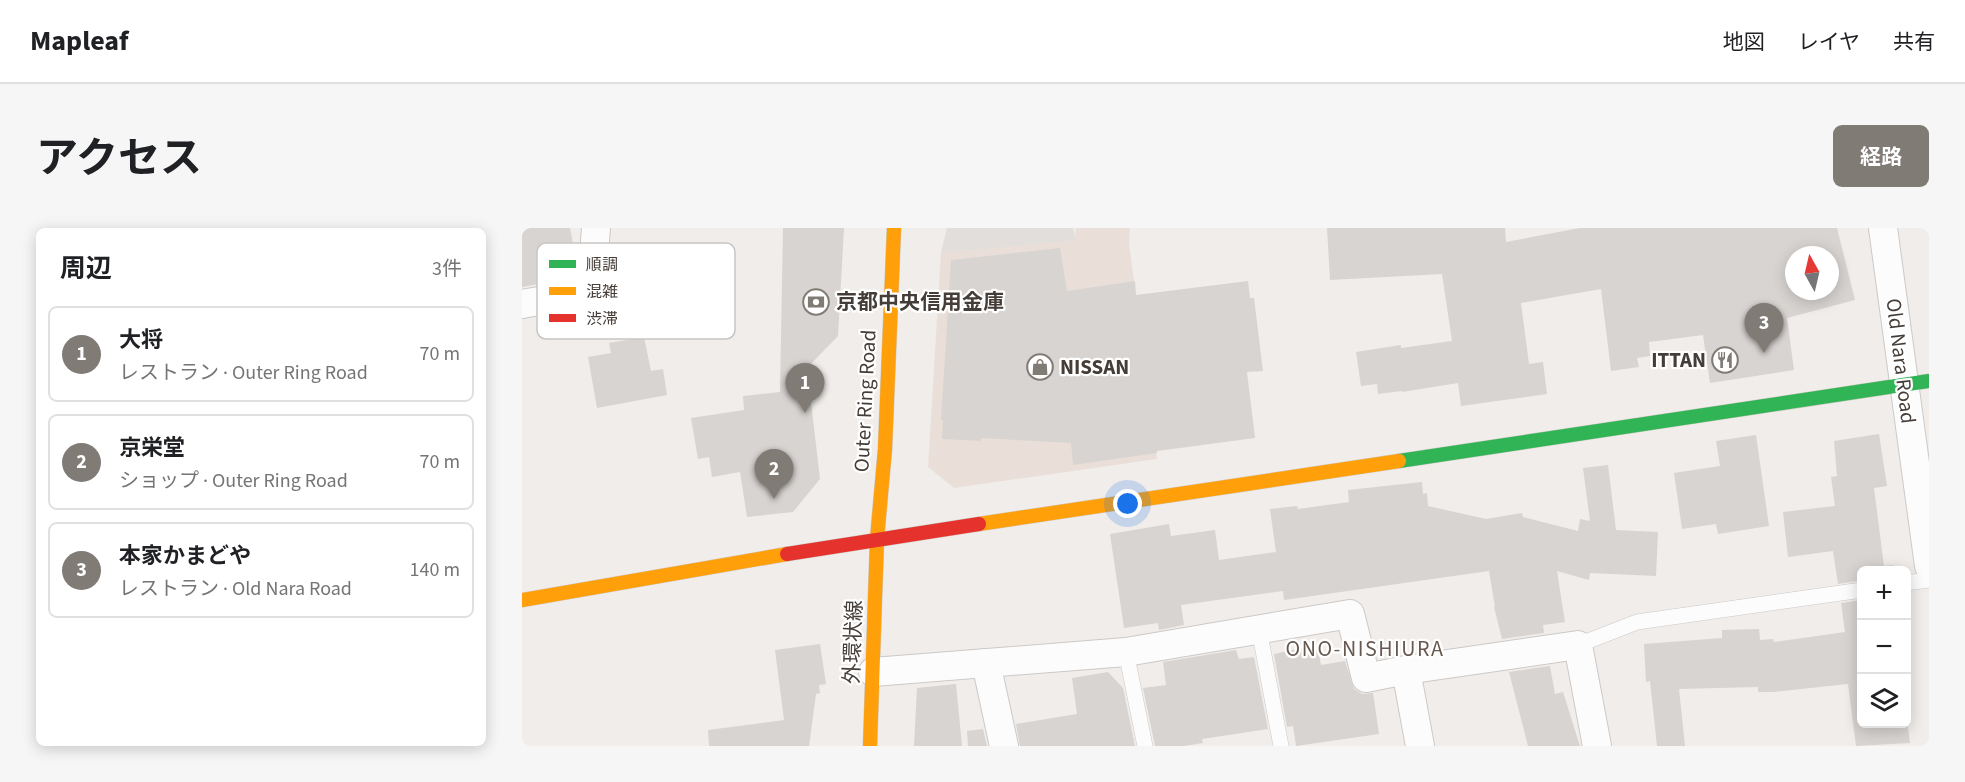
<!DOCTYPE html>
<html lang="ja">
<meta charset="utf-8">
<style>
:root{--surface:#fff;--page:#f6f6f6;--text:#202124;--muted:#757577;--line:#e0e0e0;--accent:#817b76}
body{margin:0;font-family:"Source Sans 3","Noto Sans JP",sans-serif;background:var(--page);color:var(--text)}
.controls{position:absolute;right:18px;bottom:18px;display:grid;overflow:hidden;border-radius:9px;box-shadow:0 3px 15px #0003}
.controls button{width:54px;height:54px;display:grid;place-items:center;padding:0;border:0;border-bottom:2px solid var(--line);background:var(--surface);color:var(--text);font:30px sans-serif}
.compass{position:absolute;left:1263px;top:18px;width:54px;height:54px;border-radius:50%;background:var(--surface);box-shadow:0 3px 15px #0003;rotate:352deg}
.you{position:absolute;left:606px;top:276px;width:21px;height:21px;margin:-15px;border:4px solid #fff;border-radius:50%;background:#1a73e8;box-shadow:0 0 0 9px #1a73e833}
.badge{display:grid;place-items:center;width:39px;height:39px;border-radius:50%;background:var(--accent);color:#fff;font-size:20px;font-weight:700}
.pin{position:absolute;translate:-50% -50px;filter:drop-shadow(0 2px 3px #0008)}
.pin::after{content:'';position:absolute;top:32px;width:21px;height:18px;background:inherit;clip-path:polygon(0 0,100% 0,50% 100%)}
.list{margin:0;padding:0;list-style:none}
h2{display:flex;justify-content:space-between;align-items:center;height:78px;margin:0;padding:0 24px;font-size:26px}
h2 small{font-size:20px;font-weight:400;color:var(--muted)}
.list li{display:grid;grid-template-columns:39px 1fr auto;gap:18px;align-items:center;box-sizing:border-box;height:96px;margin:0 12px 12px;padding:0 12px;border:2px solid var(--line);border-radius:9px}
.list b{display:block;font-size:22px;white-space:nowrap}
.list p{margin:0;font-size:20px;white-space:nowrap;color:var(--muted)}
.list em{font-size:20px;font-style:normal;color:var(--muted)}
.icon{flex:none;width:33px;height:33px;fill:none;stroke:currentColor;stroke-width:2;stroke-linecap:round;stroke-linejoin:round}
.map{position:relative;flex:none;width:1407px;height:518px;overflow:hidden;border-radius:9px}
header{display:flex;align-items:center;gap:36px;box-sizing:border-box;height:84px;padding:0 30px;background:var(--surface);border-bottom:2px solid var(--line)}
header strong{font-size:28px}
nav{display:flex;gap:33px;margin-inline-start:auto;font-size:21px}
.intro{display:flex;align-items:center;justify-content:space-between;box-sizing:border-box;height:144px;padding:0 36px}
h1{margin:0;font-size:42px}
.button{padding:15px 27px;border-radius:9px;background:var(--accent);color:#fff;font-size:21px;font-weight:700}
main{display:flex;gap:36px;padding:0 36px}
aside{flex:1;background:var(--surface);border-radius:9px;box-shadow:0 3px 15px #0003}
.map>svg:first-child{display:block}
</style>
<header>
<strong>Mapleaf</strong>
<nav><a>地図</a><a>レイヤ</a><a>共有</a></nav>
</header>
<div class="intro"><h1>アクセス</h1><a class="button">経路</a></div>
<main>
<aside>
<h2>周辺<small>3件</small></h2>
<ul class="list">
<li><span class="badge">1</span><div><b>大将</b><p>レストラン · Outer Ring Road</p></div><em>70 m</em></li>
<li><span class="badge">2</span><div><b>京栄堂</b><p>ショップ · Outer Ring Road</p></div><em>70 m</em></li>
<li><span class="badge">3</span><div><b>本家かまどや</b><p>レストラン · Old Nara Road</p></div><em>140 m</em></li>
</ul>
</aside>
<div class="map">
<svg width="1407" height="518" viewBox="0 0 1407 518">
<rect width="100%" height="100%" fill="#f0edea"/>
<!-- commercial -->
<polygon fill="#eadfd8" points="425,0 551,0 553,8 554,0 608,0 607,15 635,231 432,260 406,239 419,25"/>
<!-- parking -->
<polygon fill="#e1dedc" points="425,0 551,0 553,12 419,25"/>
<!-- building -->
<g fill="#d8d4d1" fill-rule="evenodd">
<polygon points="0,0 48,0 55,36 54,46 33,50 33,53 0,59"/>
<polygon points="261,0 322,0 316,108 285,140 298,251 271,284 225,289 218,244 190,249 187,229 176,231 169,190 222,182 221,168 258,164"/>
<path d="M805,0H983L984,14L1058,0H1315L1333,72L1265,90L1272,142L1188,155L1181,107L1127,114L1128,128L1115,130L1117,139L1089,143L1079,61L999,75L1007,136L1021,134L1025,166L939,178L936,155L880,164V163L856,166L855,156L839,158L834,124L879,117V120L930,113L920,46L808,52ZM1272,27H1308V63H1272Z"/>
<polygon points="538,20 545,63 613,53 614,67 726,53 728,70 732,70 741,143 725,144 733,210 635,223 635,225 551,237 549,215 459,210 459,213 420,211 421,192 419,192 429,32"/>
<polygon points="122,109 129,143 141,141 145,167 75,180 66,129 89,125 87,115"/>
<polygon points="1357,206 1365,258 1352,260 1362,338 1371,337 1372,342 1340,342 1340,352 1316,356 1311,323 1266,329 1261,284 1313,278 1309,249 1315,248 1312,213"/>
<polygon points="1234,207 1247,298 1196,306 1194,296 1160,301 1152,245 1198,238 1194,213"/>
<polygon points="1086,237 1094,302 1136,304 1134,348 1068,345 1067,352 1035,343 1043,394 1021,397 1022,405 980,411 972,379 973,379 967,343 762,372 761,363 659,377 662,397 637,402 636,395 602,400 588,306 647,296 649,308 693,302 697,332 754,324 748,281 775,278 776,281 827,274 826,262 900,254 901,266 905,265 906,278 964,291 1000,285 1001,289 1056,303 1058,291 1068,293 1061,240"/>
<polygon points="1340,372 1340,495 1384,495 1384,484 1388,515 1334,518 1326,456 1251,464 1236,464 1236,459 1157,461 1163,518 1135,518 1128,453 1124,454 1122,416 1200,410 1200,402 1237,401 1238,412 1251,411 1252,414 1323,404 1319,375"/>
<polygon points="298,416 304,456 297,457 298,465 294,466 287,518 187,518 186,502 262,492 253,422"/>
<polygon points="789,418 790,423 796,422 799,437 823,433 832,461 840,466 851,465 857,506 774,518 771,498 765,499 752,426"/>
<polygon points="714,422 717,431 732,429 746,501 680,511 681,515 662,518 633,518 621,460 644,457 641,434"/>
<polygon points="1028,438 1033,466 1041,464 1058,518 1006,518 987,444"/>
<polygon points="586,444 601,460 613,518 498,518 494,496 555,486 550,450"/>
<polygon points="434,456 440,518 392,518 395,460"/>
<polygon points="461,501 465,518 446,518 445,503"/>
</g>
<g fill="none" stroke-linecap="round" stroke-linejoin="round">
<!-- lane casing -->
<g stroke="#ccc9c7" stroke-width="16">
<g id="lane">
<polyline points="1384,355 1407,352"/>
<polyline points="737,401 759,518"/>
<polyline points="1056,417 1115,394 1340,362"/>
<polyline points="604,424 623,518"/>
</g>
</g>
<!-- street casing -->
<g stroke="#ccc9c7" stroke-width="30">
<g id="street">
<polyline points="1361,0 1407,338"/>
<polyline points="0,76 69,64 74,0"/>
<polyline points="464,435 482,518"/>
<polyline points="884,442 898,518"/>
<polyline points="351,444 604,424 828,386 844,450 884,442 1056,417 1075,518"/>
</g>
</g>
<!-- fast casing -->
<g stroke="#d0cac3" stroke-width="15">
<polyline id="fast" points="877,233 1407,153"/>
</g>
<!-- slow casing -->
<g stroke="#d0cac3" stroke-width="15">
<g id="slow">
<polyline points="457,296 877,233"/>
<polyline points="0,372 265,326"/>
<polyline points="348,518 355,311 363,221 372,0"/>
</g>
</g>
<!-- jam casing -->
<g stroke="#d0cac3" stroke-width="15">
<polyline id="jam" points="265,326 457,296"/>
</g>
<!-- lane -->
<use href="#lane" stroke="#fdfcfc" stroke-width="15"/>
<!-- street -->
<use href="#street" stroke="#fdfcfc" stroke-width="28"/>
<!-- fast -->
<use href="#fast" stroke="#30b455" stroke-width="14"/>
<!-- slow -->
<use href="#slow" stroke="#ff9f0a" stroke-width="14"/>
<!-- jam -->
<use href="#jam" stroke="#e5322d" stroke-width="14"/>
</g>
<!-- icons -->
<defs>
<g id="bank-ring" transform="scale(1.35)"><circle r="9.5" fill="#fff" stroke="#817b76" stroke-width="1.5"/><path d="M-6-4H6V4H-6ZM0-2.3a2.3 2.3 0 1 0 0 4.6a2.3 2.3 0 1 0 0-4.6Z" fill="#817b76"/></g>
<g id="restaurant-ring" transform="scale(1.35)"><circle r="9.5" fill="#fff" stroke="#817b76" stroke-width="1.5"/><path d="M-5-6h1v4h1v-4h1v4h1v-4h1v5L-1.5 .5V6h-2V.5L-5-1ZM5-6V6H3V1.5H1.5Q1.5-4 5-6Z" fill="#817b76"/></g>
<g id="shop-ring" transform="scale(1.35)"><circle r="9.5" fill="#fff" stroke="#817b76" stroke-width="1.5"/><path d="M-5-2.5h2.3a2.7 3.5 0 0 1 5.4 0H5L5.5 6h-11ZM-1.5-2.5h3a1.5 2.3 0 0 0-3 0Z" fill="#817b76"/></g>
</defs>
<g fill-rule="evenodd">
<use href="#bank-ring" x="294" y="74"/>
<use href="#restaurant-ring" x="1203" y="132"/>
<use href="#shop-ring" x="518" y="139"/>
</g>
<g text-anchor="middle" stroke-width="4.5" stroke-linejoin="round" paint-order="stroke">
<!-- poi labels -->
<g font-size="21" font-weight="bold" fill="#453d38" stroke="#fff" text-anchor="start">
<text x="314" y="81">京都中央信用金庫</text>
<text x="1184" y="139" text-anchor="end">ITTAN</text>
<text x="538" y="146">NISSAN</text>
</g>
<!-- street labels -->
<g font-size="21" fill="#453d38" stroke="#fff">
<text transform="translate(1379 133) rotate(83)" y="7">Old Nara Road</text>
<text transform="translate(343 173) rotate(-87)" y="7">Outer Ring Road</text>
<text transform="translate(331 414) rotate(-88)" y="7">外環状線</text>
</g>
<!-- neighbourhood labels -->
<g font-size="22" letter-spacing="1.5" fill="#675950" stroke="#fff">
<text x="843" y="428">ONO-NISHIURA</text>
</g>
</g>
<!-- legend -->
<rect x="15" y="15" width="198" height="96" rx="9" fill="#fff" stroke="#c7c5c3" stroke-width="1.5"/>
<rect x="27" y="32" width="27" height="8" fill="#30b455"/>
<rect x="27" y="59" width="27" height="8" fill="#ff9f0a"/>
<rect x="27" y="86" width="27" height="8" fill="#e5322d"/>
<g font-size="16" fill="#453d38">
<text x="64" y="42">順調</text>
<text x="64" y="69">混雑</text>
<text x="64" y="96">渋滞</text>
</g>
</svg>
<div class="controls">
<button>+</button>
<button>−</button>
<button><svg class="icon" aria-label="layers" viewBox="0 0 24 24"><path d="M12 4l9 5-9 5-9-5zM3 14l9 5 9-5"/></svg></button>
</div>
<svg class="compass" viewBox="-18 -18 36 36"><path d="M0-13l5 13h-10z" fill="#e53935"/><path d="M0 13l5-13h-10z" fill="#757577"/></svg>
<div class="you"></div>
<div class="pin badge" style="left:283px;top:185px">1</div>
<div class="pin badge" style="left:252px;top:271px">2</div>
<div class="pin badge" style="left:1242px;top:125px">3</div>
</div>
</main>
